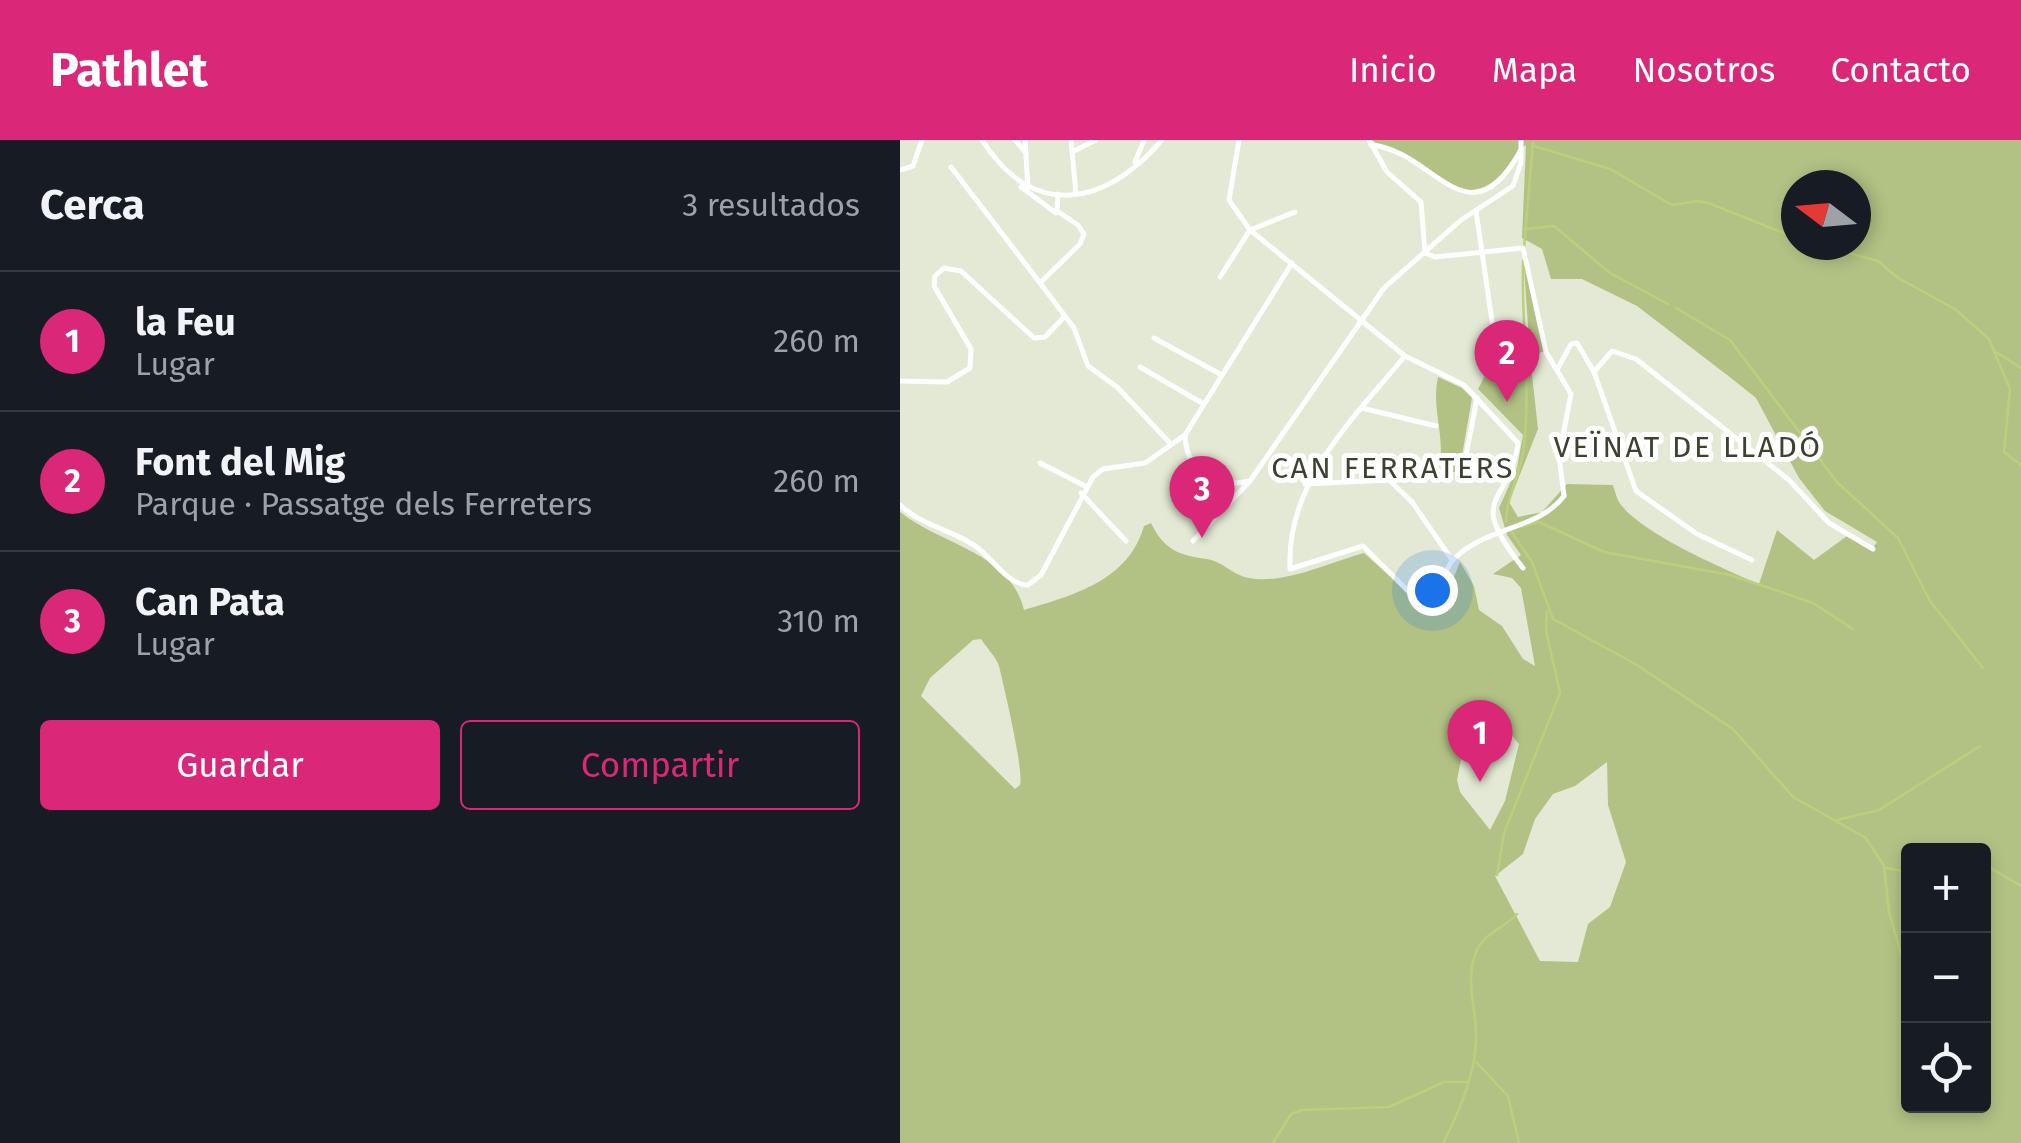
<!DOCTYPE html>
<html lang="es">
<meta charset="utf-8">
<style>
:root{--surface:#171b24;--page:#242831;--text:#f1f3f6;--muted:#9ea1a6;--line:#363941;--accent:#db2777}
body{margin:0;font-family:"Fira Sans",sans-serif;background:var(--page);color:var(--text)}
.controls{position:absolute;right:30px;bottom:30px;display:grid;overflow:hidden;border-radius:10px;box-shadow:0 5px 15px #0003}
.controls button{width:90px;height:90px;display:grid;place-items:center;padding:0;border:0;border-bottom:2px solid var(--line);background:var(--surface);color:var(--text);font:50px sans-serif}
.compass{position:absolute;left:881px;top:30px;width:90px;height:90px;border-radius:50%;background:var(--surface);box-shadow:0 5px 15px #0003;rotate:286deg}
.you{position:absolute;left:532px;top:450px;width:35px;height:35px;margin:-25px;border:8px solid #fff;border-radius:50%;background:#1a73e8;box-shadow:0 0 0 15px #1a73e833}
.badge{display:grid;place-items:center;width:65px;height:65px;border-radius:50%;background:var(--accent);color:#fff;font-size:32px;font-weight:700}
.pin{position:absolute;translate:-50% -82px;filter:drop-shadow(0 2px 5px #0008)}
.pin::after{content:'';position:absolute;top:52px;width:35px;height:30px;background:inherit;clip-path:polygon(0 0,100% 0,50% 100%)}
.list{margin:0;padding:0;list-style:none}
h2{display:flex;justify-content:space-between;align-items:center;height:130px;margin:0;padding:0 40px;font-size:42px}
h2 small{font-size:32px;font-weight:400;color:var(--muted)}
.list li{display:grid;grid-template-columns:65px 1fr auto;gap:30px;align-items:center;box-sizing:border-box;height:140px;padding:0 40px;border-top:2px solid var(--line)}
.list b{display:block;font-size:38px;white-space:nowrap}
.list p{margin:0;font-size:32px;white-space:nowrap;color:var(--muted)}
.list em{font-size:32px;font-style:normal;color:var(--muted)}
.actions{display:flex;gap:20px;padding:30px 40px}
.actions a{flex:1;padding:22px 0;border:2px solid var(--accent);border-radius:10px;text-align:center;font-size:35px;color:var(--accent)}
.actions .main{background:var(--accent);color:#fff}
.icon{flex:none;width:55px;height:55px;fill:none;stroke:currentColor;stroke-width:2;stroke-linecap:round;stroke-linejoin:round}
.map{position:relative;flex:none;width:1121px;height:1003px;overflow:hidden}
header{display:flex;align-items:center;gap:60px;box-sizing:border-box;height:140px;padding:0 50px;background:var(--accent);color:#fff}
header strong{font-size:48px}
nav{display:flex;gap:55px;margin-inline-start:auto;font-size:35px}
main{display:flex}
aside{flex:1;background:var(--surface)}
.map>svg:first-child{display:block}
</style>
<header>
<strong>Pathlet</strong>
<nav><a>Inicio</a><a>Mapa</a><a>Nosotros</a><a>Contacto</a></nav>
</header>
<main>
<aside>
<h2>Cerca<small>3 resultados</small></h2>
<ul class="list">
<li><span class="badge">1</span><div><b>la Feu</b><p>Lugar</p></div><em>260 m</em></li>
<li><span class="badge">2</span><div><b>Font del Mig</b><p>Parque · Passatge dels Ferreters</p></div><em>260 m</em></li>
<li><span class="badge">3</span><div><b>Can Pata</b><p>Lugar</p></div><em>310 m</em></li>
</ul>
<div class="actions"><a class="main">Guardar</a><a>Compartir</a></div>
</aside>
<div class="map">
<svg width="1121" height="1003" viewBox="0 0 1121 1003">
<rect width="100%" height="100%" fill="#e3e9d4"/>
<!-- green -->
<g fill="#b2c285" fill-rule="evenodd">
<path d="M471,0H619V8C606,32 589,55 559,49Z"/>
<path d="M622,0H1121V1003H0V372C41,405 110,412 124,470C174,455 228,441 244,386L251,383C264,410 279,415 306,419C323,421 332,435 349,438C383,445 431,422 464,413L532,474L540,471L560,422L574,446L579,470L602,486L623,519L635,526L621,448L612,438L593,434L621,415L607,395L599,368L617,328L623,295L578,249L589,228L605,233L610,222L630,216L638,289L609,362L618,377L642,372L667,344L713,345C715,351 717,361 722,366C745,395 824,429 859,444L877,390L914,420L947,396L972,409L977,402L925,371L899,338L856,258L831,238L737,166L682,139H651L642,109L622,98L626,5L622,8ZM896,45H956V105H896ZM81,499C86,507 96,517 99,526C104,547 124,631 120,645L115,649L21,556L30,538L73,500ZM583,588L608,591L619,604L605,661L590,690L560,652L557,640L562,615ZM707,622L708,665L726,722L710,767L688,784L678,822L640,821L595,736L623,714L635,679L653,654L675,646ZM1008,710H1084V966H1008Z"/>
<polygon points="623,114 644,212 630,213"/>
<path d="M538,237L562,248L572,258L559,333L539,329C546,296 531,270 538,237Z"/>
</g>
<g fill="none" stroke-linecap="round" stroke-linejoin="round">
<!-- stream -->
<g stroke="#bbd07b" stroke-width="2.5">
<polyline points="634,6 710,29 772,65 798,61 811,64 896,98"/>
<polyline points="625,89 654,86 710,133 768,164"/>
<polyline points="918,105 978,121 998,138 1055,169 1089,199 1110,249 1104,312 1121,325"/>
<polyline points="624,108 633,3"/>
<polyline points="776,168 830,200 937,342 998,398 1030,461 1083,528"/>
<polyline points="1093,210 1121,228"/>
<path d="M606,381C607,354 621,333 624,306C631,244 621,183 623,121"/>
<polyline points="622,387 639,382 704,412 830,435 887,454 913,463 953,489"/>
<polyline points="611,391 632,422 653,479 737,525 833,589 893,657 966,698 984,726 989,772 1008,838"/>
<polyline points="937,680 979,670 1080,606"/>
<polyline points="1084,724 1121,746"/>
<polyline points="986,728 1008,732"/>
<polyline points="597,735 604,693 660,553 646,490 647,471"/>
<polyline points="576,922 608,956 619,1003"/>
<polyline points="373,1003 391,974 402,970 489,967 544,942 568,942"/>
<path d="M543,1003C560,971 574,936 576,902C578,870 563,842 577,810C585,792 605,788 617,774"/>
</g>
<!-- minor -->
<g stroke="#fff" stroke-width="5">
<path d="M82,0C133,80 205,67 262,0"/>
<polyline points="115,0 126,13"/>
<polyline points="125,0 128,48"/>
<polyline points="171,0 176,54"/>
<path d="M339,0L329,60L350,90L505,216L564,245L618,303C609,367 564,354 623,428"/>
<polyline points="469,0 487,32 521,62 525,113"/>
<path d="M471,5C534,10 568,106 621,10"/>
<polyline points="172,12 196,0"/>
<polyline points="235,22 244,0"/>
<polyline points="51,27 140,143"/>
<polyline points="0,30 13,26 22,0"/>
<polyline points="121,47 156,73"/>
<polyline points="158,54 157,71 178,85 184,94 180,104 140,143 174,188 188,226 217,247 269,302"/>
<polyline points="576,71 599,229"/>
<polyline points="525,113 535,117 623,108 646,212 671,254 659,316 664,356"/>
<polyline points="320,137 350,90 395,72"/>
<polyline points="254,198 320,234"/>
<path d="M505,216C453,279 386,342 390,429L463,406L527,470L533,469C539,454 544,428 555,418C588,386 638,390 664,356"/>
<polyline points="240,227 302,263"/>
<polyline points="658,228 671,204 677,203 694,232 736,351 797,394 852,420"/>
<polyline points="694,232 712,211 736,219 889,340 929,383 973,409"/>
<polyline points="0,241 47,242 70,228 71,209 34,146 35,136 44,128 61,131 134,198 145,197 164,177"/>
<polyline points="462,268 536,286"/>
<polyline points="285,295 392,123"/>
<path d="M285,295C287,334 313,349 350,341"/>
<polyline points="140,323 185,346"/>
<polyline points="563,331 577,258"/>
<polyline points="405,344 489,340 512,362 552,420"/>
<polyline points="181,353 226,401"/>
<path d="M0,365C22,386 54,390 78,408C93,420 109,445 128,445L141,435L193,337L203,329L245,323L285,295"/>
<polyline points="293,401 350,341 484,148 561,80 613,46 621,23 621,0"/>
</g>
</g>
<g text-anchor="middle" stroke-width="10" stroke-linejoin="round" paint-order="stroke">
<!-- neighbourhood labels -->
<g font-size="30" letter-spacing="2.5" fill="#3d4130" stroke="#fff">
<text x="788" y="317">VEÏNAT DE LLADÓ</text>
<text x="493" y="338">CAN FERRATERS</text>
</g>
</g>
</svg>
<div class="controls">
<button>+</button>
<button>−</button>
<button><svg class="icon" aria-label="locate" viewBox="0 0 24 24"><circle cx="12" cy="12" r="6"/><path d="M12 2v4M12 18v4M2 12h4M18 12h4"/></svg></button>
</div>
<svg class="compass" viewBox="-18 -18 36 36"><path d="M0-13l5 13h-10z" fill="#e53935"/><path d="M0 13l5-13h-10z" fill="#9ea1a6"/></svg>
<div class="you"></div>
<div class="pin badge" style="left:580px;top:642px">1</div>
<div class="pin badge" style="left:607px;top:262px">2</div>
<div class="pin badge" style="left:302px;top:398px">3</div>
</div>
</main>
